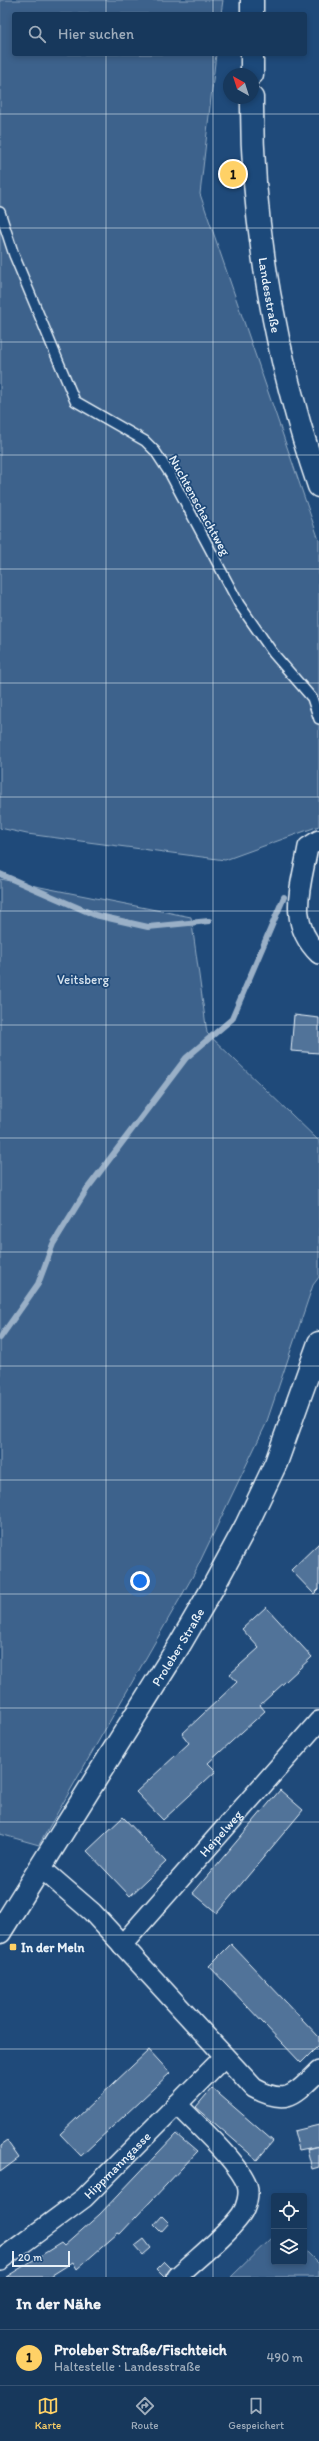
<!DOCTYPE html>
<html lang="de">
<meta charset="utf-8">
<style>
:root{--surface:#17385c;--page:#203f62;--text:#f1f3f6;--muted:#9eacbb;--line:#365272;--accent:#ffd166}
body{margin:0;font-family:Itim,sans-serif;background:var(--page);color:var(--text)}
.controls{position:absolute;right:12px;bottom:12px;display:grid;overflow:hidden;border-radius:4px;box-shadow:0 2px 6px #0003}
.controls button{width:36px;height:36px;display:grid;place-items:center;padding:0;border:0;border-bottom:1px solid var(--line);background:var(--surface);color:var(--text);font:20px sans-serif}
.compass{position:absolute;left:223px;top:68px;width:36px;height:36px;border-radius:50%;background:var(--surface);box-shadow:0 2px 6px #0003;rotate:321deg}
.scale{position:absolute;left:12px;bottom:10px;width:58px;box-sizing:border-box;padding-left:4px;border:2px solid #e8f1f8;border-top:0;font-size:11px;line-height:14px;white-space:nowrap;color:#e8f1f8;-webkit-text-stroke:3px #1f4a7a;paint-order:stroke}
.you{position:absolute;left:140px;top:1581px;width:14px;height:14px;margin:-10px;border:3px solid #fff;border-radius:50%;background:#1a73e8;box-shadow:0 0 0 6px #1a73e833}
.badge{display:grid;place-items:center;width:26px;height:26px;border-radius:50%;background:var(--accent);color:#111;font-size:13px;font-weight:700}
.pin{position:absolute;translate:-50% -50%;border:2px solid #fff;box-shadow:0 1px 4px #0006}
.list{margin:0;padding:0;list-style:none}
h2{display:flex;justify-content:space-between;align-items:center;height:52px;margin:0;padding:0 16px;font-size:17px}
h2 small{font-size:13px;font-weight:400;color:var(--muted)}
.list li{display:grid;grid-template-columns:26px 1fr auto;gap:12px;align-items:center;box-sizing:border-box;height:56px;padding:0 16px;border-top:1px solid var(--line)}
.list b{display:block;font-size:15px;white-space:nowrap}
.list p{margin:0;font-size:13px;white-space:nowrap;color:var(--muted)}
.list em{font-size:13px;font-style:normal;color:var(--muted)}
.icon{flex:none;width:22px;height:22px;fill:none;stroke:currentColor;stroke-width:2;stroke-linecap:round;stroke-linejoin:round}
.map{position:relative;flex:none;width:319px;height:2277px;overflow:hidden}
.search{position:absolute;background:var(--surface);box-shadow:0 2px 6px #0003;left:12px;right:12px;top:12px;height:44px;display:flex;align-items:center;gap:10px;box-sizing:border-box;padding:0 14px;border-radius:4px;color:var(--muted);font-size:15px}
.sheet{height:108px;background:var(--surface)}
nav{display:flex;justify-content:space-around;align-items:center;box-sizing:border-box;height:56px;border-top:1px solid var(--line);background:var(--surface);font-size:11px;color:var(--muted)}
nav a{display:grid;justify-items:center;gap:2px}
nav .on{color:var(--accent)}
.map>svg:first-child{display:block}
</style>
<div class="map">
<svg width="319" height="2277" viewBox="0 0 319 2277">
<rect width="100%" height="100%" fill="#1f4a7a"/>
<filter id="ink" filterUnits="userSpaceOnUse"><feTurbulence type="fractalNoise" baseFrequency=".025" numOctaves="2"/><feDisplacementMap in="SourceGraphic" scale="8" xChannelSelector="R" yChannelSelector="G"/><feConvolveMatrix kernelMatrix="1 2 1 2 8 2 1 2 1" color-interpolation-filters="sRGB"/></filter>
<g filter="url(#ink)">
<!-- green -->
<g fill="#3c628c" stroke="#92aac2">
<polygon points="0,0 223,0 221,14 14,14 14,54 216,54 200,194 319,540 319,826 225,860 27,834 0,828"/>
<polygon points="0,879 191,917 207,1033 319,1141 319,1277 313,1285 266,1424 194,1574 39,1845 0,1834"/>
<polygon points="274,2235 274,2262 304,2262 304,2249 319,2264 319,2277 231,2277"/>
</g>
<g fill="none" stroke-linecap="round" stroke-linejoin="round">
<!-- stream -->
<g stroke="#9ab0c7" stroke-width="6">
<polyline points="0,874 95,915 148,927 209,921"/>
<polyline points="0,1338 38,1284 53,1244 87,1189 186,1058 232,1019 284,897"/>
</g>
</g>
<!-- building -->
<g fill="#517399" stroke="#e8f1f8">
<polygon points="294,1015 319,1018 319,1053 291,1051"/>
<polygon points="319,1543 319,1589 314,1594 291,1570"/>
<polygon points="266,1607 312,1657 260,1705 265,1711 208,1763 216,1771 163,1820 136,1792 189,1743 182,1734 237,1682 230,1674 259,1648 242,1629"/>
<polygon points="280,1790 303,1810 217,1913 193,1893"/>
<polygon points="123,1817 166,1862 130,1896 87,1851"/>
<polygon points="231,1944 319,2037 319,2045 301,2063 209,1966"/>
<polygon points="149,2050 170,2073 81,2156 60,2134"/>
<polygon points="212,2088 273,2141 257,2160 196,2107"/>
<polygon points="319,2125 319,2146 299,2150 294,2131"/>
<polygon points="176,2134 197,2152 120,2234 118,2233 77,2269 73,2262 49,2277 6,2277 61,2243 64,2246 100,2214"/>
<polygon points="7,2141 19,2158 0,2172 0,2146"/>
<polygon points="319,2146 319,2167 312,2169 307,2149"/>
<polygon points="162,2216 169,2223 161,2232 154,2225"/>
<polygon points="144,2239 151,2248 143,2255 135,2246"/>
<polygon points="165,2262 176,2273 171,2277 164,2277 157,2270"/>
</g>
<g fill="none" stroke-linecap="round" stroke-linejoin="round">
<!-- service casing -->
<g stroke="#e8f1f8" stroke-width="12">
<polyline id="service" points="0,212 14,255 75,401 145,441 155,451 170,474 239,604 273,653 312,698 319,719"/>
</g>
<!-- minor casing -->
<g stroke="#e8f1f8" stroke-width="22">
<g id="minor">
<path d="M319,840L308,847C301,887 286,922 319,954"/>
<path d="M41,1868L92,1912L254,2088C287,2106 294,2095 319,2071"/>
<path id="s1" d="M122,1945L319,1721"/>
<path d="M177,2104C196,2124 238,2161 247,2185C250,2194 246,2208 241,2215C224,2238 198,2257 177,2277"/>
<path id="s2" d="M0,2260L84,2198L224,2057"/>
</g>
</g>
<!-- secondary casing -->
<g stroke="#e8f1f8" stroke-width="25">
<g id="secondary">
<polyline points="252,14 252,0"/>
<polyline points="252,74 252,54"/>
<path id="s3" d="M252,98C251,227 277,364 319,486"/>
<path id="s4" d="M0,1932L180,1644L212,1589L246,1526L276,1463L319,1343"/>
</g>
</g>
<!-- service -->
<use href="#service" stroke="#1f4a7a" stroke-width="9"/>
<!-- minor -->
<use href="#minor" stroke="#1f4a7a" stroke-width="19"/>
<!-- secondary -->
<use href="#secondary" stroke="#1f4a7a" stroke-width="22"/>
</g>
</g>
<!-- grid -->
<path fill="none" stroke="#e8f1f8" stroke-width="1" stroke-opacity="0.55" d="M106,0V14M213,0V14M106,54V2277M213,54V2277M0,114H319M0,228H319M0,342H319M0,455H319M0,569H319M0,683H319M0,797H319M0,911H319M0,1025H319M0,1138H319M0,1252H319M0,1366H319M0,1480H319M0,1594H319M0,1708H319M0,1822H319M0,1935H319M0,2049H319M0,2163H319"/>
<!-- markers -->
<rect fill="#ffd166" stroke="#1f4a7a" stroke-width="1.5" x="9" y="1943" width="8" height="8" rx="2"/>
<g text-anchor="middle" stroke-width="3.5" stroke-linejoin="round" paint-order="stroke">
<!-- street labels -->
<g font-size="13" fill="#e8f1f8" stroke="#1f4a7a">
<text dy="5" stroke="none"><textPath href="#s3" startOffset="198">Landesstraße</textPath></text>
<text transform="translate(200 505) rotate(61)" y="5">Nuchtenschachtweg</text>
<text dy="5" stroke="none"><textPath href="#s4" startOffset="336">Proleber Straße</textPath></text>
<text dy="5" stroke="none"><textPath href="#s1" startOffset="149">Heipelweg</textPath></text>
<text dy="5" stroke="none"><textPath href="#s2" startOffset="151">Hippmanngasse</textPath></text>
</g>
<!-- park labels -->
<g font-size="13" fill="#d7e3ed" stroke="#1f4a7a">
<text x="83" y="984">Veitsberg</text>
</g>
<!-- poi labels -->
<g font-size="13" font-weight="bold" fill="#e8f1f8" stroke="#1f4a7a" text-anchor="start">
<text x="21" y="1952">In der Meln</text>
</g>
</g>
</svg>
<div class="controls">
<button><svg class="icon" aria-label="locate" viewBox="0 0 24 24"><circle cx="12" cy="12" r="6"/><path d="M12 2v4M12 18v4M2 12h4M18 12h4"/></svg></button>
<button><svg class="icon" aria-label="layers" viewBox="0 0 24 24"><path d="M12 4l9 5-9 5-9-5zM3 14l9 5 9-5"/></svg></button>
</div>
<svg class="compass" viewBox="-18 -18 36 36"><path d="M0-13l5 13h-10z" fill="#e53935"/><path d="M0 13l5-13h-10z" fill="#9eacbb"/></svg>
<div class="scale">20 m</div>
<div class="you"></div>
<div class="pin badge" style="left:233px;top:174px">1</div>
<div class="search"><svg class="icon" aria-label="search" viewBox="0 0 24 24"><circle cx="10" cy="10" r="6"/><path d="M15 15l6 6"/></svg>Hier suchen</div>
</div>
<section class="sheet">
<h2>In der Nähe<small></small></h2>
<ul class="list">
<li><span class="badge">1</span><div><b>Proleber Straße/Fischteich</b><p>Haltestelle · Landesstraße</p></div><em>490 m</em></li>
</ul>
</section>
<nav>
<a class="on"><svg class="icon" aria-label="map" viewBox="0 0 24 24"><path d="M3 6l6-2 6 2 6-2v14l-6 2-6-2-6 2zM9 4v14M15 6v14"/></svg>Karte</a>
<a><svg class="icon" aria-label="directions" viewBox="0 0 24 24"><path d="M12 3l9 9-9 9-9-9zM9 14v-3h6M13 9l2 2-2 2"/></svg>Route</a>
<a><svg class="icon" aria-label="saved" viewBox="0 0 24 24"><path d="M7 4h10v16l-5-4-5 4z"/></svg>Gespeichert</a>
</nav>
